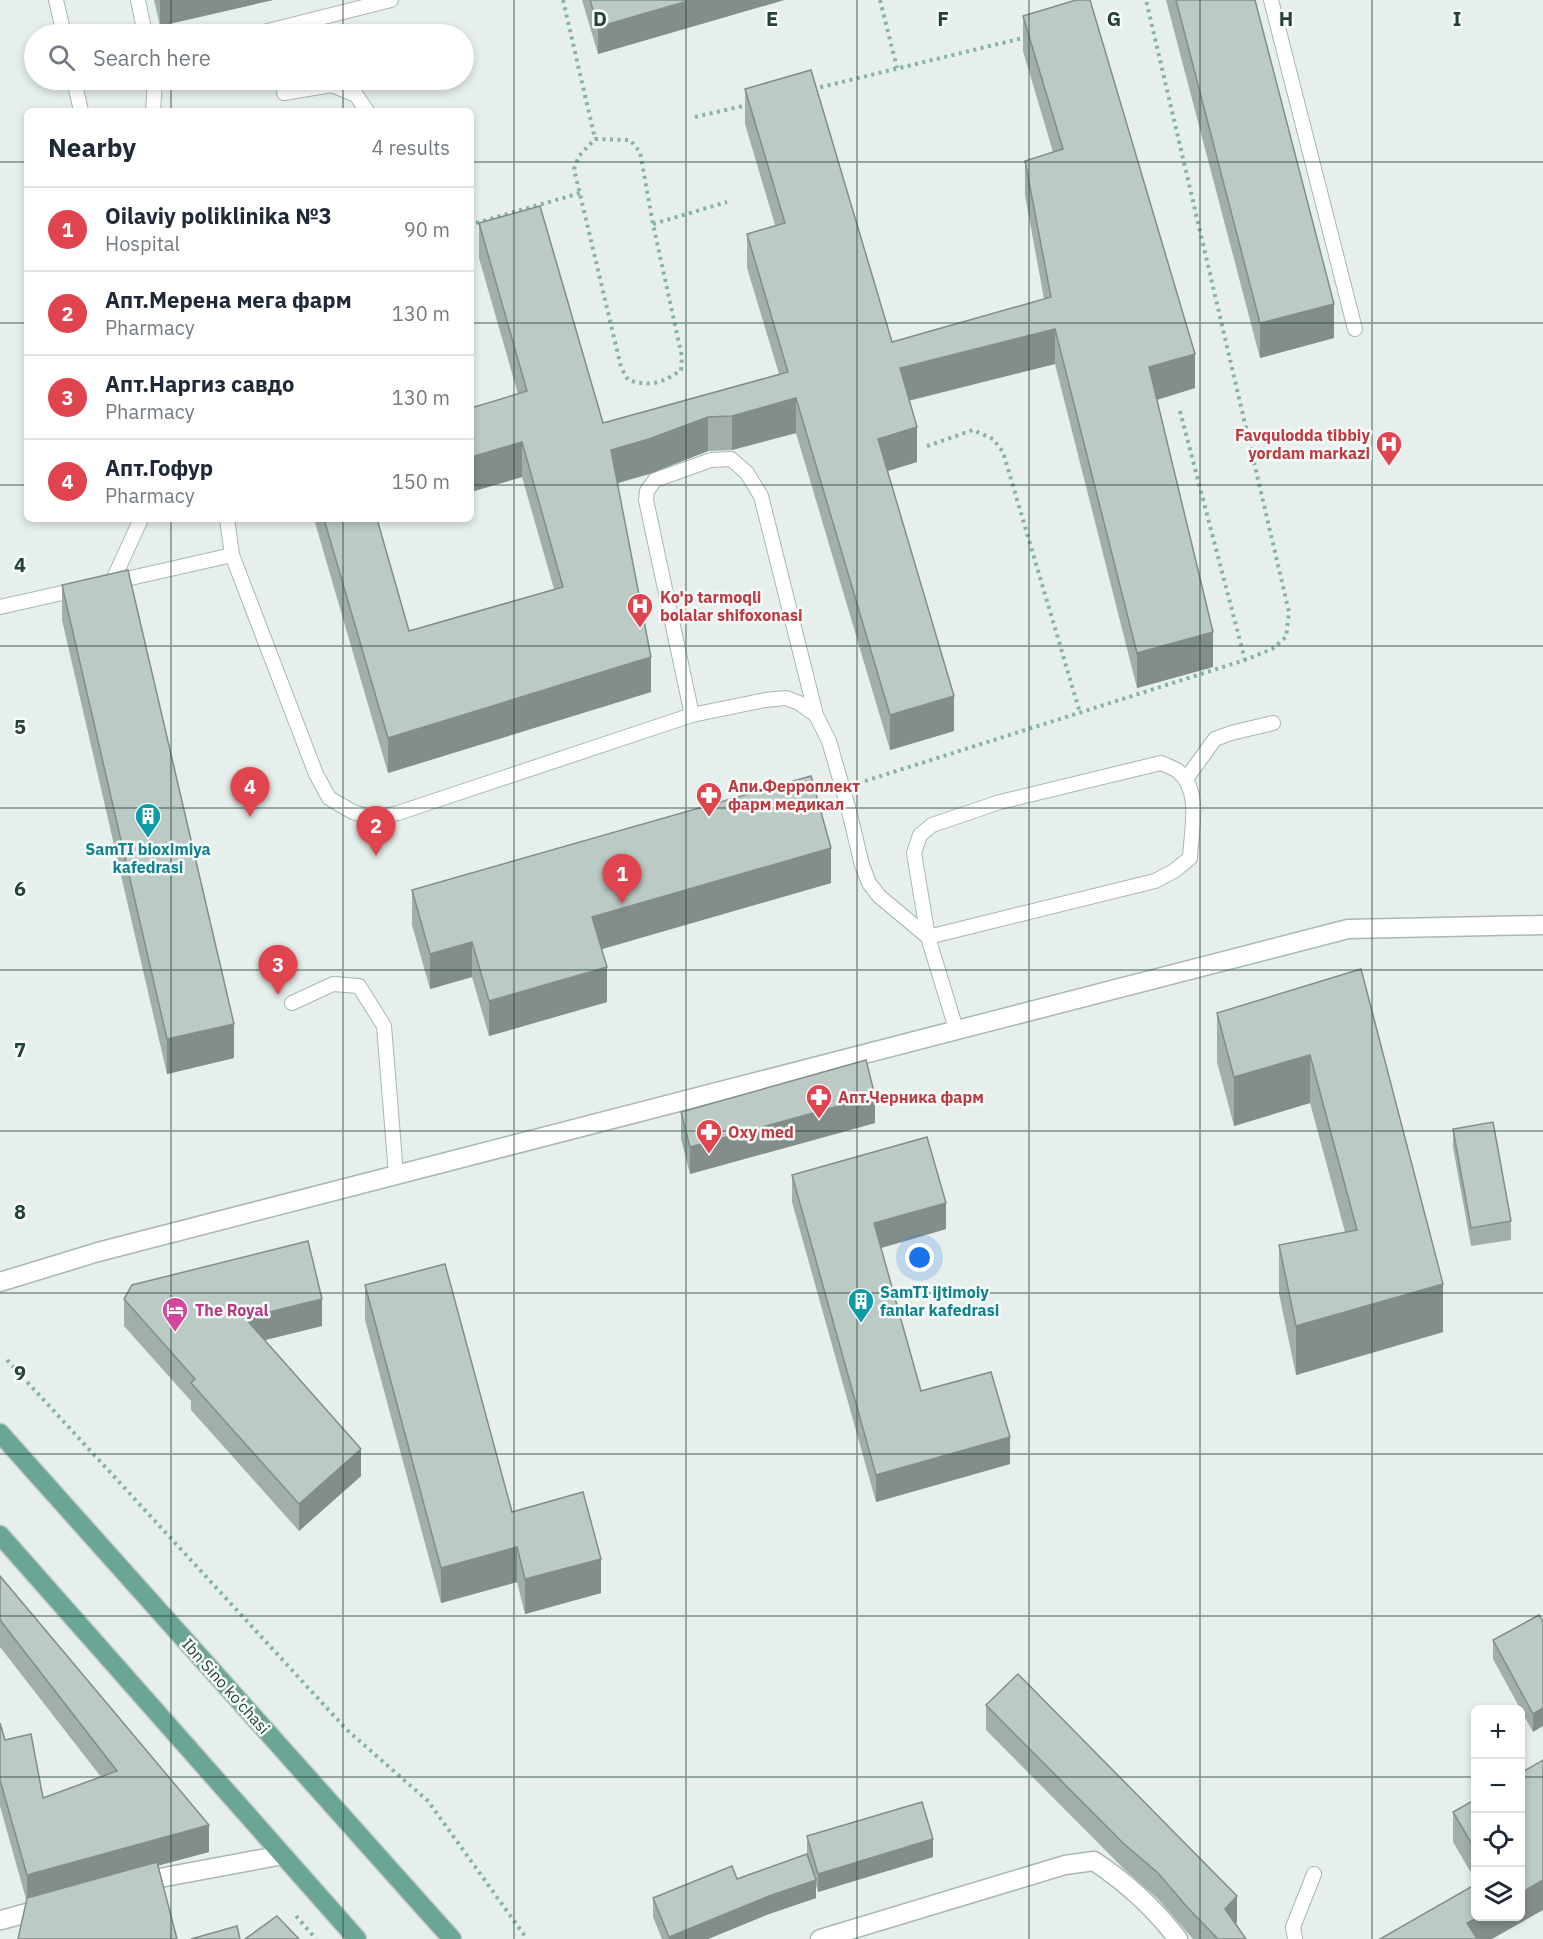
<!DOCTYPE html>
<meta charset="utf-8">
<style>
:root{--surface:#fff;--page:#f6f6f7;--text:#1f2937;--muted:#747a83;--line:#e0e1e3;--accent:#7f5249}
body{margin:0;font-family:"IBM Plex Sans",sans-serif;background:var(--page);color:var(--text)}
.controls{position:absolute;right:18px;bottom:18px;display:grid;overflow:hidden;border-radius:9px;box-shadow:0 3px 9px #0003}
.controls button{width:54px;height:54px;display:grid;place-items:center;padding:0;border:0;border-bottom:2px solid var(--line);background:var(--surface);color:var(--text);font:30px sans-serif}
.you{position:absolute;left:920px;top:1258px;width:21px;height:21px;margin:-15px;border:4px solid #fff;border-radius:50%;background:#1a73e8;box-shadow:0 0 0 9px #1a73e833}
.badge{display:grid;place-items:center;width:39px;height:39px;border-radius:50%;background:var(--accent);color:#fff;font-size:20px;font-weight:700}
.pin{position:absolute;translate:-50% -50px;filter:drop-shadow(0 2px 3px #0008)}
.pin::after{content:'';position:absolute;top:32px;width:21px;height:18px;background:inherit;clip-path:polygon(0 0,100% 0,50% 100%)}
.list{margin:0;padding:0;list-style:none}
h2{display:flex;justify-content:space-between;align-items:center;height:78px;margin:0;padding:0 24px;font-size:26px}
h2 small{font-size:20px;font-weight:400;color:var(--muted)}
.list li{display:grid;grid-template-columns:39px 1fr auto;gap:18px;align-items:center;box-sizing:border-box;height:84px;padding:0 24px;border-top:2px solid var(--line)}
.list b{display:block;font-size:22px;white-space:nowrap}
.list p{margin:0;font-size:20px;white-space:nowrap;color:var(--muted)}
.list em{font-size:20px;font-style:normal;color:var(--muted)}
.icon{flex:none;width:33px;height:33px;fill:none;stroke:currentColor;stroke-width:2;stroke-linecap:round;stroke-linejoin:round}
.map{position:relative;flex:none;width:1543px;height:1939px;overflow:hidden}
.search{position:absolute;background:var(--surface);box-shadow:0 3px 9px #0003;left:24px;top:24px;width:450px;height:66px;display:flex;align-items:center;gap:15px;box-sizing:border-box;padding:0 21px;border-radius:33px;color:var(--muted);font-size:22px}
.panel{position:absolute;background:var(--surface);box-shadow:0 3px 9px #0003;left:24px;top:108px;width:450px;height:414px;border-radius:9px}
.map>svg:first-child{display:block}
</style>
<div class="map">
<svg width="1543" height="1939" viewBox="0 0 1543 1939">
<rect width="100%" height="100%" fill="#e6efeb"/>
<g fill="none" stroke-linecap="round" stroke-linejoin="round">
<!-- service casing -->
<g stroke="#a8b8b2" stroke-width="16">
<g id="service">
<polyline points="56,0 64,34"/>
<polyline points="138,0 145,34"/>
<polyline points="1271,0 1355,329"/>
<polyline points="256,34 391,0"/>
<polyline points="74,80 81,111"/>
<polyline points="284,93 332,85 356,95 367,111"/>
<polyline points="153,111 155,80"/>
<path d="M227,519L232,555L316,774L329,798L353,812L374,818L398,813L692,715L765,700L786,698L799,703L816,715L829,741L848,807L862,865L869,883L879,896L928,937L1155,881L1174,871L1190,858C1191,831 1202,791 1178,771C1173,768 1166,765 1161,763L1000,802L932,825L920,835L914,853L928,937L956,1029"/>
<polyline points="112,582 141,519"/>
<polyline points="113,582 232,555"/>
<polyline points="0,607 80,589"/>
<polyline points="692,715 646,500 647,491 655,480 711,460 731,459 747,473 761,496 816,715"/>
<polyline points="1186,779 1215,739 1231,733 1273,723"/>
<polyline points="292,1003 333,984 359,986 384,1026 396,1174"/>
<polyline points="1295,1939 1293,1927 1314,1874"/>
</g>
</g>
<!-- minor casing -->
<g stroke="#a8b8b2" stroke-width="21">
<g id="minor">
<polyline points="0,1282 98,1252 1348,929 1543,925"/>
<polyline points="138,1882 283,1855"/>
<polyline points="1,1920 45,1908"/>
<path d="M820,1939L1065,1865L1094,1861C1128,1884 1153,1907 1178,1939"/>
</g>
</g>
<!-- primary casing -->
<g stroke="#c2cac8" stroke-width="21">
<g id="primary">
<polyline points="0,1433 452,1939"/>
<polyline points="0,1535 357,1939"/>
</g>
</g>
<!-- path -->
<g stroke="#86b3a5" stroke-width="4" stroke-dasharray="3 4.5" stroke-linecap="butt">
<polyline points="563,0 595,139"/>
<polyline points="880,0 897,68"/>
<polyline points="813,89 1027,37"/>
<polyline points="695,117 747,105"/>
<path d="M595,139L630,140L640,152L653,224L682,357L681,370C663,383 650,387 628,380L621,367L574,169L579,156Z"/>
<polyline points="476,223 580,193"/>
<polyline points="653,224 727,202"/>
<polyline points="1180,411 1245,660"/>
<polyline points="927,446 973,430 993,439 1003,452 1080,713"/>
<polyline points="865,781 1245,660 1272,649 1286,637 1289,612 1146,0"/>
<polyline points="7,1360 347,1730 428,1801 527,1939"/>
<polyline points="296,1916 316,1939"/>
</g>
<!-- service -->
<use href="#service" stroke="#fff" stroke-width="14"/>
<!-- minor -->
<use href="#minor" stroke="#fff" stroke-width="18"/>
<!-- primary -->
<use href="#primary" stroke="#6aa596" stroke-width="18"/>
</g>
<!-- wall -->
<g fill="#a1aea9">
<polygon points="154,0 273,0 160,26"/>
<polygon points="582,0 784,0 598,54"/>
<polygon points="1166,0 1255,0 1334,338 1260,358"/>
<polygon points="1023,16 1195,388 1157,400 1213,667 1137,688 1055,364 909,400 917,462 887,471 954,731 890,750 796,433 732,450 708,451 649,474 617,483 651,692 388,773 314,519 377,519 409,631 554,589 522,477 471,492 471,408 518,394 479,258 479,223 603,423 779,374 747,268 747,234 775,225 745,124 745,89 892,342 1044,299 1025,195 1025,161 1053,152 1023,51"/>
<polygon points="62,585 234,1058 167,1074 62,620"/>
<polygon points="831,883 601,949 607,1002 489,1036 472,977 430,989 412,925 412,890"/>
<polygon points="1361,969 1443,1332 1296,1375 1279,1294 1279,1245 1345,1232 1310,1103 1234,1126 1217,1062 1217,1013"/>
<polygon points="681,1112 875,1123 690,1174 681,1139"/>
<polygon points="1453,1129 1511,1221 1511,1240 1471,1246 1453,1147"/>
<polygon points="792,1175 946,1229 881,1248 921,1391 1010,1464 876,1502 792,1202"/>
<polygon points="365,1285 512,1512 601,1593 525,1614 517,1582 441,1603 365,1320"/>
<polygon points="124,1299 322,1326 265,1340 361,1476 299,1531 191,1410 191,1401 124,1326"/>
<polygon points="0,1576 209,1852 26,1899 0,1806 0,1723 5,1740 43,1798 101,1777 0,1647"/>
<polygon points="1539,1615 1533,1732 1493,1659 1493,1640"/>
<polygon points="986,1705 1237,1922 1236,1923 1246,1939 1193,1939 1158,1899 1122,1867 986,1730"/>
<polygon points="1476,1799 1476,1881 1453,1842 1453,1812"/>
<polygon points="807,1836 933,1857 818,1892 816,1885 816,1898 769,1914 708,1939 662,1939 653,1917 653,1898 737,1879 807,1854"/>
</g>
<!-- shaded-wall -->
<g fill="#838d89">
<polygon points="160,0 273,0 160,26"/>
<polygon points="691,0 784,0 598,54 598,27"/>
<polygon points="1334,304 1334,338 1260,358 1260,323"/>
<polygon points="1055,329 1055,364 900,403 900,368"/>
<polygon points="1195,354 1195,388 1149,402 1149,367"/>
<polygon points="796,398 796,433 732,450 732,416"/>
<polygon points="708,417 708,451 649,474 611,485 611,450"/>
<polygon points="917,427 917,462 878,474 878,439"/>
<polygon points="522,442 522,477 471,492 471,457"/>
<polygon points="1213,632 1213,667 1137,688 1137,653"/>
<polygon points="651,657 651,692 388,773 388,738"/>
<polygon points="954,696 954,731 890,750 890,715"/>
<polygon points="831,848 831,883 592,952 592,917"/>
<polygon points="472,942 472,977 430,989 430,954"/>
<polygon points="607,967 607,1002 489,1036 489,1001"/>
<polygon points="234,1024 234,1058 167,1074 167,1039"/>
<polygon points="1310,1055 1310,1103 1234,1126 1234,1077"/>
<polygon points="875,1096 875,1123 690,1174 690,1147"/>
<polygon points="946,1203 946,1229 874,1250 874,1223"/>
<polygon points="1443,1284 1443,1332 1296,1375 1296,1326"/>
<polygon points="322,1299 322,1326 245,1345 245,1318"/>
<polygon points="1010,1437 1010,1464 876,1502 876,1475"/>
<polygon points="361,1449 361,1476 299,1531 299,1504"/>
<polygon points="517,1547 517,1582 441,1603 441,1568"/>
<polygon points="601,1559 601,1593 525,1614 525,1579"/>
<polygon points="1543,1708 1543,1726 1533,1732 1533,1714"/>
<polygon points="209,1825 209,1852 27,1901 27,1875"/>
<polygon points="933,1839 933,1857 818,1892 818,1874"/>
<polygon points="816,1880 816,1898 769,1914 708,1939 669,1939 669,1937 769,1896"/>
<polygon points="1543,1880 1543,1910 1492,1939 1467,1939 1467,1923 1479,1917 1521,1917 1521,1893"/>
<polygon points="1237,1896 1237,1922 1225,1934 1225,1909"/>
</g>
<!-- building -->
<g fill="#bbcac4" stroke="#838d89" stroke-width="1.5">
<polygon points="590,0 691,0 598,27"/>
<polygon points="1076,0 1090,0 1195,354 1149,367 1213,632 1137,653 1055,329 900,368 917,427 878,439 954,696 890,715 796,398 732,416 708,417 649,439 611,450 651,657 388,738 324,519 377,519 409,631 563,587 522,442 471,457 471,408 527,391 479,223 540,206 603,423 788,372 747,234 785,223 745,89 811,70 892,342 1051,297 1025,161 1063,149 1023,16"/>
<polygon points="1176,0 1255,0 1334,304 1260,323"/>
<polygon points="128,570 234,1024 167,1039 62,585"/>
<polygon points="811,776 831,848 592,917 607,967 489,1001 472,942 430,954 412,890"/>
<polygon points="1361,969 1443,1284 1296,1326 1279,1245 1357,1230 1310,1055 1234,1077 1217,1013"/>
<polygon points="866,1060 875,1096 690,1147 681,1112"/>
<polygon points="1493,1122 1511,1221 1471,1228 1453,1129"/>
<polygon points="927,1137 946,1203 874,1223 921,1391 991,1372 1010,1437 876,1475 792,1175"/>
<polygon points="308,1241 322,1299 245,1318 361,1449 299,1504 191,1383 195,1379 124,1299 132,1285"/>
<polygon points="445,1264 512,1512 583,1492 601,1559 525,1579 517,1547 441,1568 365,1285"/>
<polygon points="0,1576 209,1825 27,1875 0,1780 0,1723 5,1740 31,1734 43,1798 117,1771 0,1620"/>
<polygon points="1539,1615 1543,1622 1543,1708 1533,1714 1493,1640"/>
<polygon points="1018,1674 1237,1896 1225,1909 1246,1939 1218,1939 1188,1908 1158,1873 1122,1842 986,1705"/>
<polygon points="1543,1760 1543,1880 1521,1893 1521,1773"/>
<polygon points="1476,1799 1476,1851 1453,1812"/>
<polygon points="922,1802 933,1839 818,1874 807,1836"/>
<polygon points="807,1854 816,1880 769,1896 669,1937 653,1898 732,1866 737,1879"/>
<polygon points="157,1862 177,1939 18,1939 27,1898"/>
<polygon points="1476,1884 1476,1917 1479,1917 1467,1923 1477,1939 1380,1939"/>
<polygon points="277,1916 299,1939 245,1939"/>
<polygon points="237,1926 240,1939 191,1939"/>
</g>
<!-- grid -->
<path fill="none" stroke="#24423a" stroke-width="1.5" stroke-opacity="0.55" d="M171,0V34M343,0V34M514,0V1939M686,0V1939M857,0V1939M1029,0V1939M1200,0V1939M1372,0V1939M171,80V111M343,80V111M0,162H27M471,162H1543M0,323H27M471,323H1543M0,485H27M471,485H1543M171,519V1939M343,519V1939M0,646H1543M0,808H1543M0,970H1543M0,1131H1543M0,1293H1543M0,1454H1543M0,1616H1543M0,1777H1476M1520,1777H1543"/>
<!-- icons -->
<defs>
<g id="hospital-pin" transform="scale(1.35)"><path d="M0 17L-7.5 6A9.5 9.5 0 1 1 7.5 6Z" fill="#e0444e" stroke="#f7fbf9"/><path d="M-5-5h3v3.5h4V-5h3V5h-3V1.5h-4V5h-3Z" fill="#fff"/></g>
<g id="pharmacy-pin" transform="scale(1.35)"><path d="M0 17L-7.5 6A9.5 9.5 0 1 1 7.5 6Z" fill="#e0444e" stroke="#f7fbf9"/><path d="M-2-6h4v4h4v4h-4v4h-4v-4h-4v-4h4Z" fill="#fff"/></g>
<g id="building-pin" transform="scale(1.35)"><path d="M0 17L-7.5 6A9.5 9.5 0 1 1 7.5 6Z" fill="#0f9aa8" stroke="#f7fbf9"/><path d="M-4-6H4V6H1V3H-1V6H-4ZM-2.5-4.3h1.7v1.8h-1.7ZM.8-4.3h1.7v1.8H.8ZM-2.5-1h1.7V.8h-1.7ZM.8-1h1.7V.8H.8Z" fill="#fff"/></g>
<g id="hotel-pin" transform="scale(1.35)"><path d="M0 17L-7.5 6A9.5 9.5 0 1 1 7.5 6Z" fill="#d1479c" stroke="#f7fbf9"/><path d="M-6-4.5h1.5V1H6V5H4.5V3h-9V5H-6ZM-4 0a1.8 1.8 0 1 1 3.6 0ZM.5 0V-2.5h3Q6-2.5 6 0Z" fill="#fff"/></g>
</defs>
<g fill-rule="evenodd">
<use href="#hospital-pin" x="1389" y="444"/>
<use href="#hospital-pin" x="640" y="606"/>
<use href="#pharmacy-pin" x="709" y="795"/>
<use href="#building-pin" x="148" y="816"/>
<use href="#pharmacy-pin" x="819" y="1097"/>
<use href="#pharmacy-pin" x="709" y="1132"/>
<use href="#building-pin" x="861" y="1301"/>
<use href="#hotel-pin" x="175" y="1310"/>
</g>
<g text-anchor="middle" stroke-width="5" stroke-linejoin="round" paint-order="stroke">
<!-- health labels -->
<g font-size="16" font-weight="bold" fill="#be3a42" stroke="#f7fbf9" text-anchor="start">
<text x="1370" y="441" text-anchor="end">Favqulodda tibbiy<tspan x="1370" dy="18">yordam markazi</tspan></text>
<text x="660" y="603">Ko'p tarmoqli<tspan x="660" dy="18">bolalar shifoxonasi</tspan></text>
<text x="728" y="792">Апи.Ферроплект<tspan x="728" dy="18">фарм медикал</tspan></text>
<text x="838" y="1103">Апт.Черника фарм</text>
<text x="728" y="1138">Oxy med</text>
</g>
<!-- culture labels -->
<g font-size="16" font-weight="bold" fill="#0d838f" stroke="#f7fbf9">
<text x="148" y="855">SamTI bioximiya<tspan x="148" dy="18">kafedrasi</tspan></text>
<text x="880" y="1298" text-anchor="start">SamTI ijtimoiy<tspan x="880" dy="18">fanlar kafedrasi</tspan></text>
</g>
<!-- hotel labels -->
<g font-size="16" font-weight="bold" fill="#b23c85" stroke="#f7fbf9" text-anchor="start">
<text x="195" y="1316">The Royal</text>
</g>
<!-- street labels -->
<g font-size="16" fill="#24423a" stroke="#f7fbf9">
<text transform="translate(226 1686) rotate(48)" y="6">Ibn Sino ko'chasi</text>
</g>
</g>
<g font-size="20" text-anchor="middle" font-weight="bold" fill="#24423a" stroke="#f7fbf9" stroke-width="5" stroke-linejoin="round" paint-order="stroke">
<text x="600" y="26">D</text>
<text x="772" y="26">E</text>
<text x="943" y="26">F</text>
<text x="1114" y="26">G</text>
<text x="1286" y="26">H</text>
<text x="1457" y="26">I</text>
<text x="20" y="572">4</text>
<text x="20" y="734">5</text>
<text x="20" y="896">6</text>
<text x="20" y="1057">7</text>
<text x="20" y="1219">8</text>
<text x="20" y="1380">9</text>
</g>
</svg>
<div class="controls">
<button>+</button>
<button>−</button>
<button><svg class="icon" aria-label="locate" viewBox="0 0 24 24"><circle cx="12" cy="12" r="6"/><path d="M12 2v4M12 18v4M2 12h4M18 12h4"/></svg></button>
<button><svg class="icon" aria-label="layers" viewBox="0 0 24 24"><path d="M12 4l9 5-9 5-9-5zM3 14l9 5 9-5"/></svg></button>
</div>
<div class="you"></div>
<div class="pin badge" style="left:622px;top:904px;background:#e0444e">1</div>
<div class="pin badge" style="left:376px;top:856px;background:#e0444e">2</div>
<div class="pin badge" style="left:278px;top:995px;background:#e0444e">3</div>
<div class="pin badge" style="left:250px;top:817px;background:#e0444e">4</div>
<div class="search"><svg class="icon" aria-label="search" viewBox="0 0 24 24"><circle cx="10" cy="10" r="6"/><path d="M15 15l6 6"/></svg>Search here</div>
<section class="panel">
<h2>Nearby<small>4 results</small></h2>
<ul class="list">
<li><span class="badge" style="background:#e0444e">1</span><div><b>Oilaviy poliklinika №3</b><p>Hospital</p></div><em>90 m</em></li>
<li><span class="badge" style="background:#e0444e">2</span><div><b>Апт.Мерена мега фарм</b><p>Pharmacy</p></div><em>130 m</em></li>
<li><span class="badge" style="background:#e0444e">3</span><div><b>Апт.Наргиз савдо</b><p>Pharmacy</p></div><em>130 m</em></li>
<li><span class="badge" style="background:#e0444e">4</span><div><b>Апт.Гофур</b><p>Pharmacy</p></div><em>150 m</em></li>
</ul>
</section>
</div>
